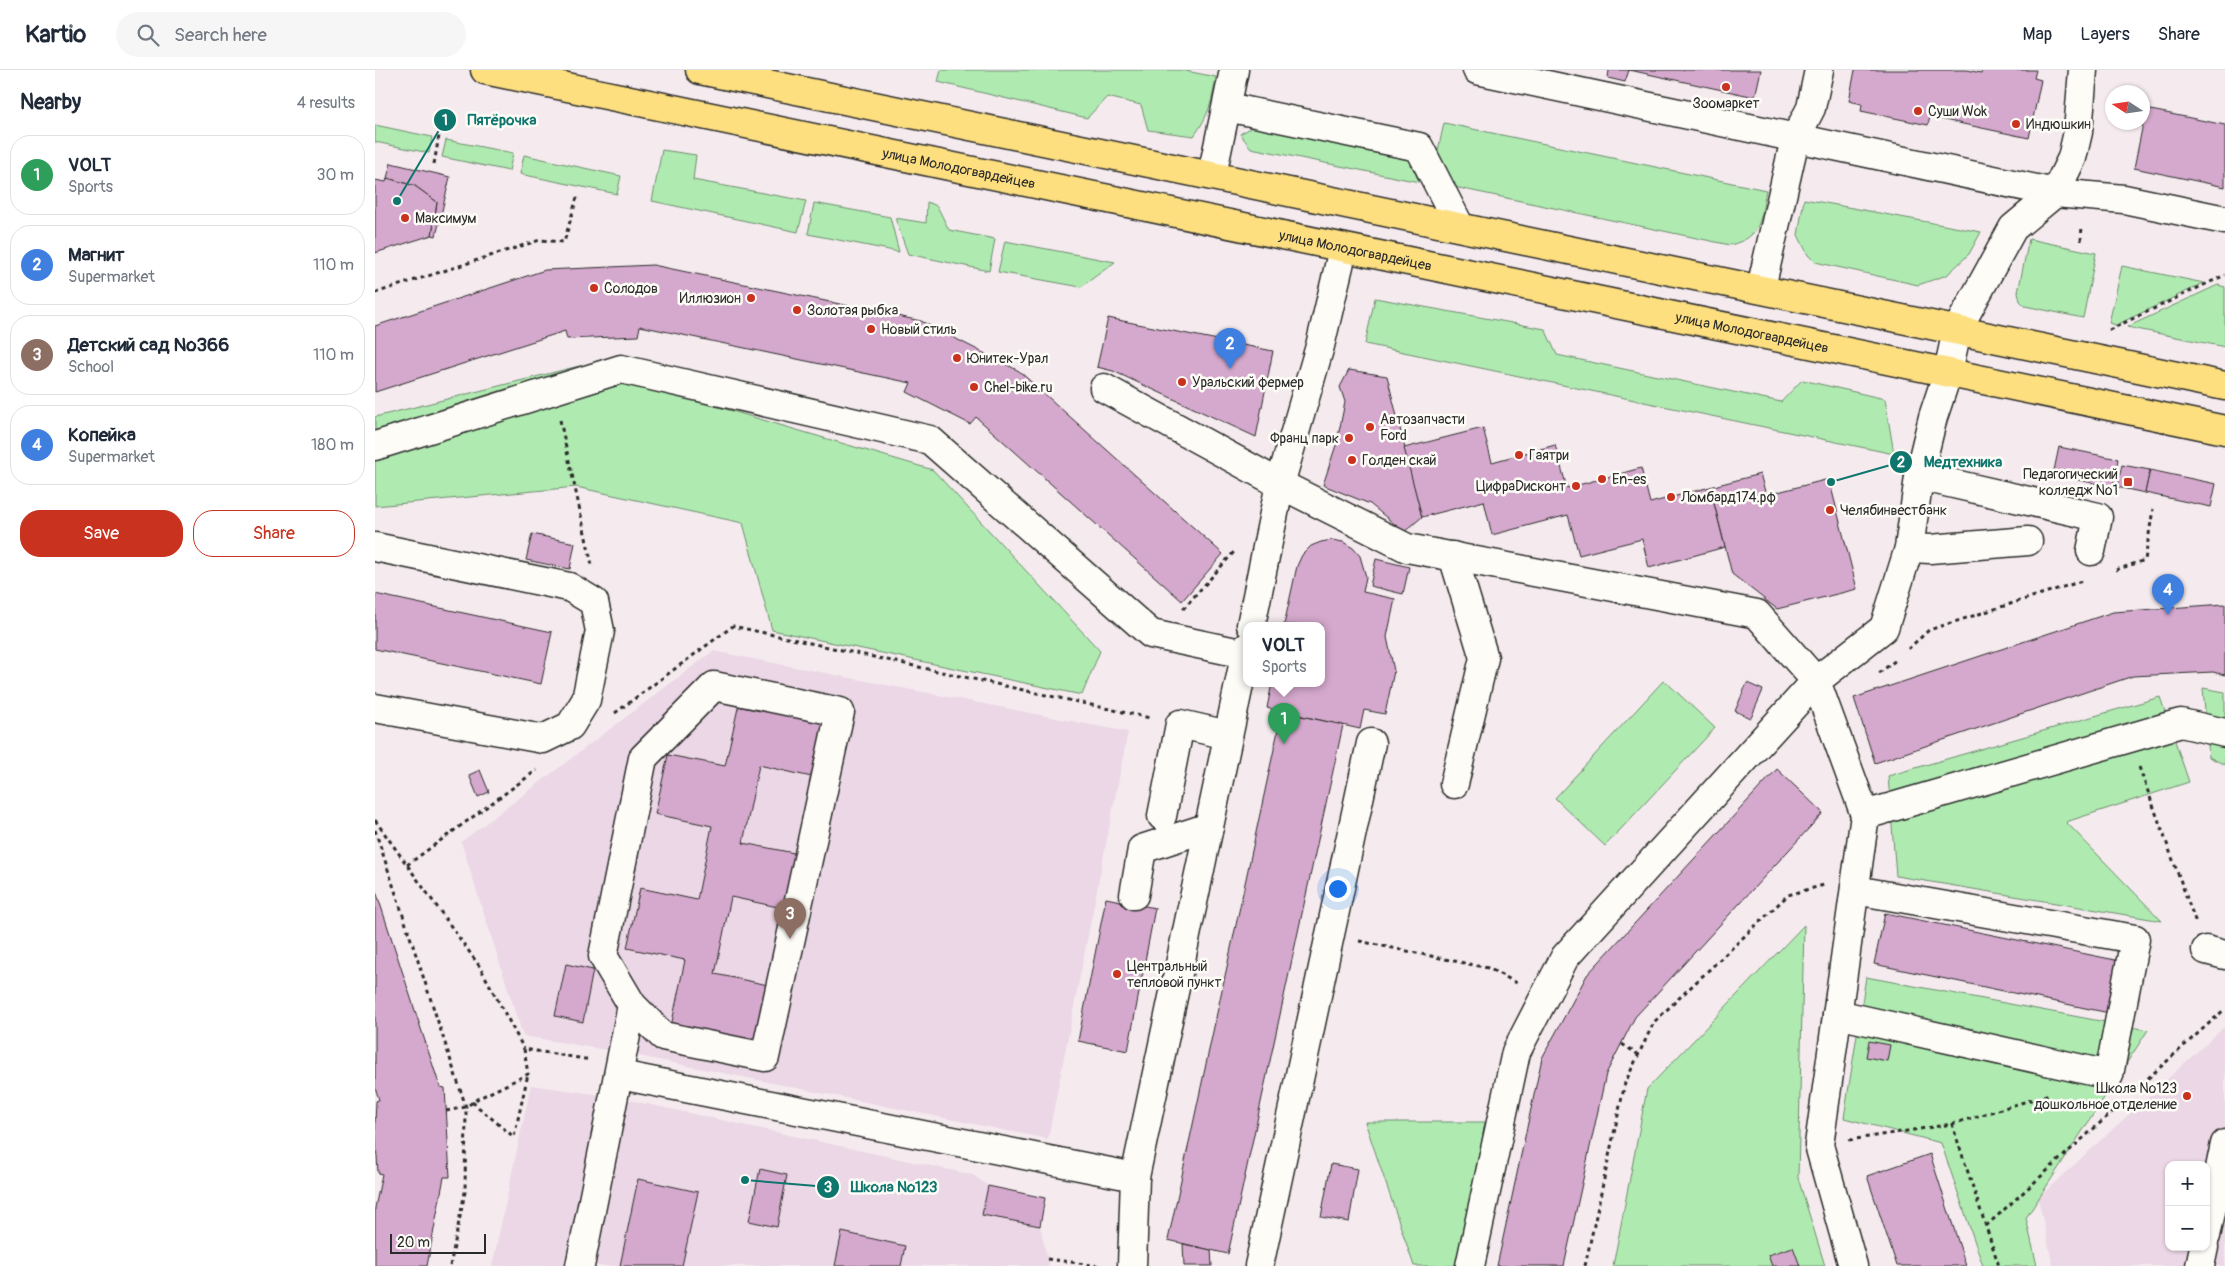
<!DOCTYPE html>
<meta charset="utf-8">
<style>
:root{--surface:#fff;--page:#f6f6f7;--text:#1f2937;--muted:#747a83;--line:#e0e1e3;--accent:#c8321e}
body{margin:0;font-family:Pangolin,sans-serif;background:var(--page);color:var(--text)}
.controls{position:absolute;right:15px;bottom:15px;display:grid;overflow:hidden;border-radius:10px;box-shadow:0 1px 4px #0004}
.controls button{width:45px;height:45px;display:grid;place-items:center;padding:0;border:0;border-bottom:1px solid var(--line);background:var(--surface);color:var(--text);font:25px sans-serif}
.compass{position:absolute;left:1730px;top:15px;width:45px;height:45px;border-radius:50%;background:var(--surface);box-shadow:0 1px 4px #0004;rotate:282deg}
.scale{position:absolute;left:15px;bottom:12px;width:96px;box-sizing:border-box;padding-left:5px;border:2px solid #2b2b2b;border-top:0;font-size:14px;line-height:18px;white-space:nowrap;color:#2b2b2b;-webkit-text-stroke:4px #fdfcf7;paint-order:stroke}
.you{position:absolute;left:962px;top:818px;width:18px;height:18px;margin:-12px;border:4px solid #fff;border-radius:50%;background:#1a73e8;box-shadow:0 0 0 8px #1a73e833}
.badge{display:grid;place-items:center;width:32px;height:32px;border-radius:50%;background:var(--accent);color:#fff;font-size:16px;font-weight:700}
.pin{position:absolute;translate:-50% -41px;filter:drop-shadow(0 1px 2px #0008)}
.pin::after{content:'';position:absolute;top:26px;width:18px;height:15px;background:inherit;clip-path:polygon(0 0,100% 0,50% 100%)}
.popup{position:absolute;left:868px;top:552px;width:82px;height:65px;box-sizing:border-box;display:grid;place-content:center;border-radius:10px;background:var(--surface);filter:drop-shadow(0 1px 4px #0005);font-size:16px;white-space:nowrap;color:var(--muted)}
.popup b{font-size:19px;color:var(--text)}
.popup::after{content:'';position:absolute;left:50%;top:100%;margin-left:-10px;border:10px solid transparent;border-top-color:var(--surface)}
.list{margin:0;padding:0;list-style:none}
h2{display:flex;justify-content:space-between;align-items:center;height:65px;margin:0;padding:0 20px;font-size:21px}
h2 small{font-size:16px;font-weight:400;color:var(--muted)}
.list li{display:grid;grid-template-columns:32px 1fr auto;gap:15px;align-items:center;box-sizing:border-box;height:80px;margin:0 10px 10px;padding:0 10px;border:1px solid var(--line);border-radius:20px}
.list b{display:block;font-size:19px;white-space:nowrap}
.list p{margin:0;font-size:16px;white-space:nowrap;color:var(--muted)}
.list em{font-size:16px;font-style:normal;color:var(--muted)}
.actions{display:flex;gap:10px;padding:15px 20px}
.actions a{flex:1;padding:11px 0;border:1px solid var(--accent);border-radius:20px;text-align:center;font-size:18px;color:var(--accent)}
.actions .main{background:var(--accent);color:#fff}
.icon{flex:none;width:28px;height:28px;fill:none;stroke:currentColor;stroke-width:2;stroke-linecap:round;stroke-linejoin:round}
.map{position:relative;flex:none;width:1850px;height:1196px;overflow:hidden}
header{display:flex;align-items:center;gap:30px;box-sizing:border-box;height:70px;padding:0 25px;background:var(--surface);border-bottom:1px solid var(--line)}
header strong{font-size:24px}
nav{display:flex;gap:28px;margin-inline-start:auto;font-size:18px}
.search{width:350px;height:45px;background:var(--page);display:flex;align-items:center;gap:12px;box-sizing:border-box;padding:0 18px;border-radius:28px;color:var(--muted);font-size:19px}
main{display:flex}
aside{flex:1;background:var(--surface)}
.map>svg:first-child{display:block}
</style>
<header>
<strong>Kartio</strong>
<div class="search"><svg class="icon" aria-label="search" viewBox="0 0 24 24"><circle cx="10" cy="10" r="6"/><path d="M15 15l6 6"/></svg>Search here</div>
<nav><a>Map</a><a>Layers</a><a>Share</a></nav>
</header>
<main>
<aside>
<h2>Nearby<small>4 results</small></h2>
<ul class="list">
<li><span class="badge" style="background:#2e9e5b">1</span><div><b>VOLT</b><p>Sports</p></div><em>30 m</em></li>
<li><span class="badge" style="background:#3f7fe0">2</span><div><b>Магнит</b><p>Supermarket</p></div><em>110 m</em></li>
<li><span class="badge" style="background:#8d6e63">3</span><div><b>Детский сад №366</b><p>School</p></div><em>110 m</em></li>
<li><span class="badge" style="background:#3f7fe0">4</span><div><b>Копейка</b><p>Supermarket</p></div><em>180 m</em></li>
</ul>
<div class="actions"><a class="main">Save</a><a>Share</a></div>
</aside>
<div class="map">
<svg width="1850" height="1196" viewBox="0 0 1850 1196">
<rect width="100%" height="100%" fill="#f5ebef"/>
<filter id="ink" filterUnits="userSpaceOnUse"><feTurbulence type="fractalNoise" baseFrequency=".02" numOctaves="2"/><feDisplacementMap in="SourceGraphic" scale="10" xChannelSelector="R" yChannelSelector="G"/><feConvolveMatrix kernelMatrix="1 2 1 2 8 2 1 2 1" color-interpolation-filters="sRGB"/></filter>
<g filter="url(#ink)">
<!-- built -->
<g fill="#ebd7e5" fill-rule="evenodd">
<polygon points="338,581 753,662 673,1069 249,983 148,966 86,772"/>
<path d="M1850,956V1196H1678L1663,1128ZM1794,1095H1831V1177H1794Z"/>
<polygon points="156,1015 240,1027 598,1105 613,1116 607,1145 665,1156 674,1196 117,1196"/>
</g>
<!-- green -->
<g fill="#afebb0" stroke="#6d8b6e">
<path d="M566,0H806L841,7C837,32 834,45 819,66L773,60L766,35L732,27L712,48L563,12Z"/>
<path d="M1069,53L1391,120C1385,149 1388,167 1355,175L1079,117L1062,85Z"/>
<polygon points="0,55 57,67 54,83 0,72"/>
<polygon points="877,57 1034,89 1044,112 876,78 865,64"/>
<polygon points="71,70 138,83 134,101 67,87"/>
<polygon points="287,80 321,85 318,110 431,131 423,162 277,131"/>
<polygon points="149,85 246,106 242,124 145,104"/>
<polygon points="1429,129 1606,162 1594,184 1572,205 1543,215 1440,192 1433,185 1423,165"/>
<polygon points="552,132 562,136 574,160 620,169 614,201 533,184 520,148 551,153"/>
<polygon points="439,133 515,147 524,182 433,164"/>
<polygon points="1654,169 1721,183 1708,248 1650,236 1645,231 1643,222"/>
<polygon points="630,171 740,192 706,217 623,202"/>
<polygon points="1747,196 1829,213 1741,255 1734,253"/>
<polygon points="1843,215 1850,217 1850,277 1752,257"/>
<polygon points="1000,228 1170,259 1182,285 1406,332 1427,310 1510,329 1519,384 990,274"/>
<polygon points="204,296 558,400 725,581 707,625 397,560 368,453 201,417 0,436 0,347"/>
<polygon points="1289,610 1340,658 1230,776 1180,728"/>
<polygon points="1828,618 1850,622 1850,695 1834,687"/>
<polygon points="1785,627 1814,712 1691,752 1787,851 1521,806 1513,706"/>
<polygon points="1429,855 1423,1108 1450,1196 1238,1196 1272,1019"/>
<polygon points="1491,907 1773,960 1651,1148 1662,1196 1608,1196 1566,1073 1469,1048"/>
<polygon points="990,1052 1110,1052 1087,1196 1039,1196"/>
</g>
<!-- building -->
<g fill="#d5a9cd" stroke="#2b2b2b">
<polygon points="1234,0 1254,0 1250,12 1233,8"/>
<polygon points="1254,0 1386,0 1380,27"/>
<polygon points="1480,0 1592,0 1606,3 1607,0 1661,0 1659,8 1666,10 1654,68 1555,47 1553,55 1486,41 1487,34 1474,31"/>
<polygon points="1771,39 1850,55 1850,117 1759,98"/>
<polygon points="16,93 75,107 61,166 57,165 62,132 40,116 12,108"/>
<polygon points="12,108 40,116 62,132 57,165 0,183 0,110 11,112"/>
<polygon points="278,195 546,251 644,301 848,484 807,531 601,347 595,354 532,322 536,313 265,256 263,266 192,269 190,261 0,322 0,256 170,200"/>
<polygon points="733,248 898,281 881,367 738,301 722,297"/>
<polygon points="974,300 1012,306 1047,447 1029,462 995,434 948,415 962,372 970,332 965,317"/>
<polygon points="1108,358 1117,392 1180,375 1192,418 1266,398 1275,433 1335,417 1350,477 1274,498 1267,469 1204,485 1193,445 1117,465 1109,431 1047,447 1029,378"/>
<polygon points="1684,377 1743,389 1738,417 1678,405"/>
<polygon points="1747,395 1775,400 1770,423 1742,417"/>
<polygon points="1775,400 1841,414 1836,437 1770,423"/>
<polygon points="1385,404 1391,425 1454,409 1482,519 1402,539 1357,504 1335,417"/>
<polygon points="157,464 200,473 195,499 151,490"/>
<polygon points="957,470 968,472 978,478 985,486 991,507 988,522 1020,529 1012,567 1019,601 1010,644 989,640 985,659 892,638 897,613 946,613 946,555 909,555 922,496 927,485 936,476 946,472"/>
<polygon points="1001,489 1034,497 1028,524 995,516"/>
<polygon points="0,524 177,562 166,614 0,579"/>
<polygon points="1850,534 1850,605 1838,602 1758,606 1500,693 1479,628 1738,542"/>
<polygon points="1372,613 1388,620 1376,648 1360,641"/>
<polygon points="365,629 454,648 441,708 384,695 368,773 424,784 412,839 356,827 340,904 398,916 385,976 296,957 310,890 252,878 265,818 322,830 337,756 280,744 293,685 350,696"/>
<polygon points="907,642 968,655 853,1184 793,1170"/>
<polygon points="1402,699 1448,743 1260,947 1231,1004 1189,1196 1122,1196 1167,988 1212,905"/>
<polygon points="105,700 114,722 103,727 94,705"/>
<polygon points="0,818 65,1017 70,1018 75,1107 69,1107 52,1196 0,1196 0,1138 7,1104 3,1103 0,1053 1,1031 4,1030 0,1017"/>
<polygon points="731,828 780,838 753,981 703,971"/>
<polygon points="1510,843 1750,892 1739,944 1499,894"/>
<polygon points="191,894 218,900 208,952 180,946"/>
<polygon points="1494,971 1515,975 1512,991 1491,987"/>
<polygon points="1555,1084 1591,1196 1522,1196 1492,1106"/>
<polygon points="956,1094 983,1099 974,1152 946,1147"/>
<polygon points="385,1099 412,1105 402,1157 374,1151"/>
<polygon points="263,1109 323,1122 307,1196 245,1196"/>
<polygon points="613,1116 670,1128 665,1156 607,1145"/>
<polygon points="467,1162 530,1176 526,1196 460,1196"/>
<polygon points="808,1174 836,1180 837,1196 809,1196"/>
<polygon points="1418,1177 1425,1196 1397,1196 1393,1185"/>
</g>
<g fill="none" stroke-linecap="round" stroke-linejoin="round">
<!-- minor casing -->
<g stroke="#2b2b2b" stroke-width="31">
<g id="minor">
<polyline points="1102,0 1680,123 1749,129 1850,150"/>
<polyline points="852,37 1044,77 1085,157"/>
<polyline points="837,105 859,0"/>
<polyline points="1386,218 1420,69 1436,38 1444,0"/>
<polyline points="729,318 905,414 1032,478 1382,544 1441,611 1190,887 1141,982 1095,1196"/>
<polyline points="0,376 246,299 555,370 776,564 870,584"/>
<polyline points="1544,406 1723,447 1716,481"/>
<polyline points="0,477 194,517 219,532 225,561 211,630 195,656 168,669 0,638"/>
<polyline points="1534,478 1555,479 1653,471"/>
<polyline points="1078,486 1109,588 1079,714"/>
<polyline points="876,555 905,414 945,276 968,179"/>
<polyline points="1490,745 1806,653 1850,663"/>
<polyline points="787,746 805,654 853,665"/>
<polyline points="759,825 767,779 834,757"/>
<polyline points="1831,880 1850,885"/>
<polyline points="1462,944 1734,1005 1760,869 1480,820"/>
<polyline points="245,1005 760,1107"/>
<polyline points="1831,1166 1850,1074"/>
<polyline points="205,1196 257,935 228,886 268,688 339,616 465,642 390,987 288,966 257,935"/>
<polyline points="757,1196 760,1107 872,577"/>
<polyline points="884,1196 996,673"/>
<polyline points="1478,1196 1444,1075 1490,745 1441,611 1509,558 1534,478 1545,400 1558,347 1573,302 1582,260 1638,158 1680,123 1697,88 1703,62 1708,0"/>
<polyline points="1825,1196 1829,1177"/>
</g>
</g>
<!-- major casing -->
<g stroke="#2b2b2b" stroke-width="31">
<g id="major">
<path id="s1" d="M110,0L1850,360"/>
<polyline points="325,0 1850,316"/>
</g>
</g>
<!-- path -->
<g stroke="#2b2b2b" stroke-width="3" stroke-dasharray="4 4" stroke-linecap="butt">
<polyline points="59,94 65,60"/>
<polyline points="1706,171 1707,155"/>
<polyline points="0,223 165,170 189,172 203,124"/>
<polyline points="1734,260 1850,205"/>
<polyline points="185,350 217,495"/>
<polyline points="1741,500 1770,490 1778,439"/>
<polyline points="808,539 859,482"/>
<polyline points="1533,579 1554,560 1707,511"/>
<polyline points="1504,603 1521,590"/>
<polyline points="240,643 358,556 775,648"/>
<polyline points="1764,697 1821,853"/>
<polyline points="0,750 105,897 149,979"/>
<polyline points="0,760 91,1037 90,1122 75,1196"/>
<polyline points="32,795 162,700"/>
<polyline points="984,871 1113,898 1142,913"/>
<polyline points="1247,974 1264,985"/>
<polyline points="1761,1019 1850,939"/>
<polyline points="97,1032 139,1067 153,1004"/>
<polyline points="71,1041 91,1037 102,1029 153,1004 149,979 216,990"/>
<polyline points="1577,1054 1624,1196"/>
<polyline points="1474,1070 1577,1054 1675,1024"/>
<polyline points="1611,1156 1746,1034"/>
<polyline points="672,1189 726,1196"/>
<polyline points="1210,1196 1250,1013 1279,952 1413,825 1449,815"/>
</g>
<!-- minor -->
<use href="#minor" stroke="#fdfcf7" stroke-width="28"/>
<!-- major -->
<use href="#major" stroke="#fddf80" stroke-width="28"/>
</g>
</g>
<!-- markers -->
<g fill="#c8321e" stroke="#fdfcf7" stroke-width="2">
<circle cx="1351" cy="17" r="5"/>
<circle cx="1543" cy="41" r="5"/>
<circle cx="1641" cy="54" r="5"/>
<circle cx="30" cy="148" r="5"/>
<circle cx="219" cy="218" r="5"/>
<circle cx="376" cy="228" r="5"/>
<circle cx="422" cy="240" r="5"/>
<circle cx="496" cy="259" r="5"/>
<circle cx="582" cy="288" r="5"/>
<circle cx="807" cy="312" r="5"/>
<circle cx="599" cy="317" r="5"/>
<circle cx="995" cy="357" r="5"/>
<circle cx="974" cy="368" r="5"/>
<circle cx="1144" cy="385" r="5"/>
<circle cx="977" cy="390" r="5"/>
<circle cx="1227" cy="409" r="5"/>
<rect x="1748" y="407" width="10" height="10" rx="2.5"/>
<circle cx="1201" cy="416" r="5"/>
<circle cx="1296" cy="427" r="5"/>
<circle cx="1455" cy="440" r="5"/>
<circle cx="742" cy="904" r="5"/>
<circle cx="1812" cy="1026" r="5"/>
</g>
<g text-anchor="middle" stroke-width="5" stroke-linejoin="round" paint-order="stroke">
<!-- poi labels -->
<g font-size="14" fill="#2b2b2b" stroke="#fdfcf7" text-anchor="start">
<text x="1351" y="38" text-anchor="middle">Зоомаркет</text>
<text x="1553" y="46">Суши Wok</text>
<text x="1651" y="59">Индюшкин</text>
<text x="40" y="153">Максимум</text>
<text x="229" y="223">Солодов</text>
<text x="366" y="233" text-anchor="end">Иллюзион</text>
<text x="432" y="245">Золотая рыбка</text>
<text x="506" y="264">Новый стиль</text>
<text x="592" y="293">Юнитек-Урал</text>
<text x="817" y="317">Уральский фермер</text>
<text x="609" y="322">Chel-bike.ru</text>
<text x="1005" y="354">Автозапчасти<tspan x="1005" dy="16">Ford</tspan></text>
<text x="964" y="373" text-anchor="end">Франц парк</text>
<text x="1154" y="390">Гаятри</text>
<text x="987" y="395">Голден скай</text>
<text x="1743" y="409" text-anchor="end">Педагогический<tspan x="1743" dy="16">колледж №1</tspan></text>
<text x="1237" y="414">En-es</text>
<text x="1191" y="421" text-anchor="end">ЦифраDисконт</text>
<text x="1306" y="432">Ломбард174.рф</text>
<text x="1465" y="445">Челябинвестбанк</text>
<text x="752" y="901">Центральный<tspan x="752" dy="16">тепловой пункт</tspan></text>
<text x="1802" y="1023" text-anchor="end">Школа №123<tspan x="1802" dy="16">дошкольное отделение</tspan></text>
</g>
<!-- street labels -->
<g font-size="14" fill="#2b2b2b" stroke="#fdfcf7">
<text dy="5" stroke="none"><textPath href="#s1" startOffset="484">улица Молодогвардейцев</textPath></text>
<text dy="5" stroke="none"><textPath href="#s1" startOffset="889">улица Молодогвардейцев</textPath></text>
<text dy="5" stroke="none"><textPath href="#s1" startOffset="1294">улица Молодогвардейцев</textPath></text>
</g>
</g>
<!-- callouts -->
<path fill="none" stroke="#0f766e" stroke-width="2" d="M22 131L70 50M1456 412L1526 392M370 1110L453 1117"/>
<g fill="#0f766e" stroke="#fdfcf7" stroke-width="2">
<circle cx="22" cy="131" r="5"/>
<circle cx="1456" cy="412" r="5"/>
<circle cx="370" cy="1110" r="5"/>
<circle cx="70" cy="50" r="12"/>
<circle cx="1526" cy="392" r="12"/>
<circle cx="453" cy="1117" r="12"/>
</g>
<g font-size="15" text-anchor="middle" font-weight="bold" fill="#fff">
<text x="70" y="55">1</text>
<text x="1526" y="397">2</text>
<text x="453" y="1122">3</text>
</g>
<g font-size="15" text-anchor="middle" font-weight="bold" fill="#0f766e" stroke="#fdfcf7" stroke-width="5" stroke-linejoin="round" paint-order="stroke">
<text x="127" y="55">Пятёрочка</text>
<text x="1588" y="397">Медтехника</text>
<text x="519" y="1122">Школа №123</text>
</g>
</svg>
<div class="controls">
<button>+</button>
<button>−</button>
</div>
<svg class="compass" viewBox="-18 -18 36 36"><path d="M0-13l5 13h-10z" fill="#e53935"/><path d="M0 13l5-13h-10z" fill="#747a83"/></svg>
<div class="scale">20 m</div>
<div class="you"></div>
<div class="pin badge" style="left:909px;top:674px;background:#2e9e5b">1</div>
<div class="popup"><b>VOLT</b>Sports</div>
<div class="pin badge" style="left:855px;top:299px;background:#3f7fe0">2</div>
<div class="pin badge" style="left:415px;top:869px;background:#8d6e63">3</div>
<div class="pin badge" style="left:1793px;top:545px;background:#3f7fe0">4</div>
</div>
</main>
